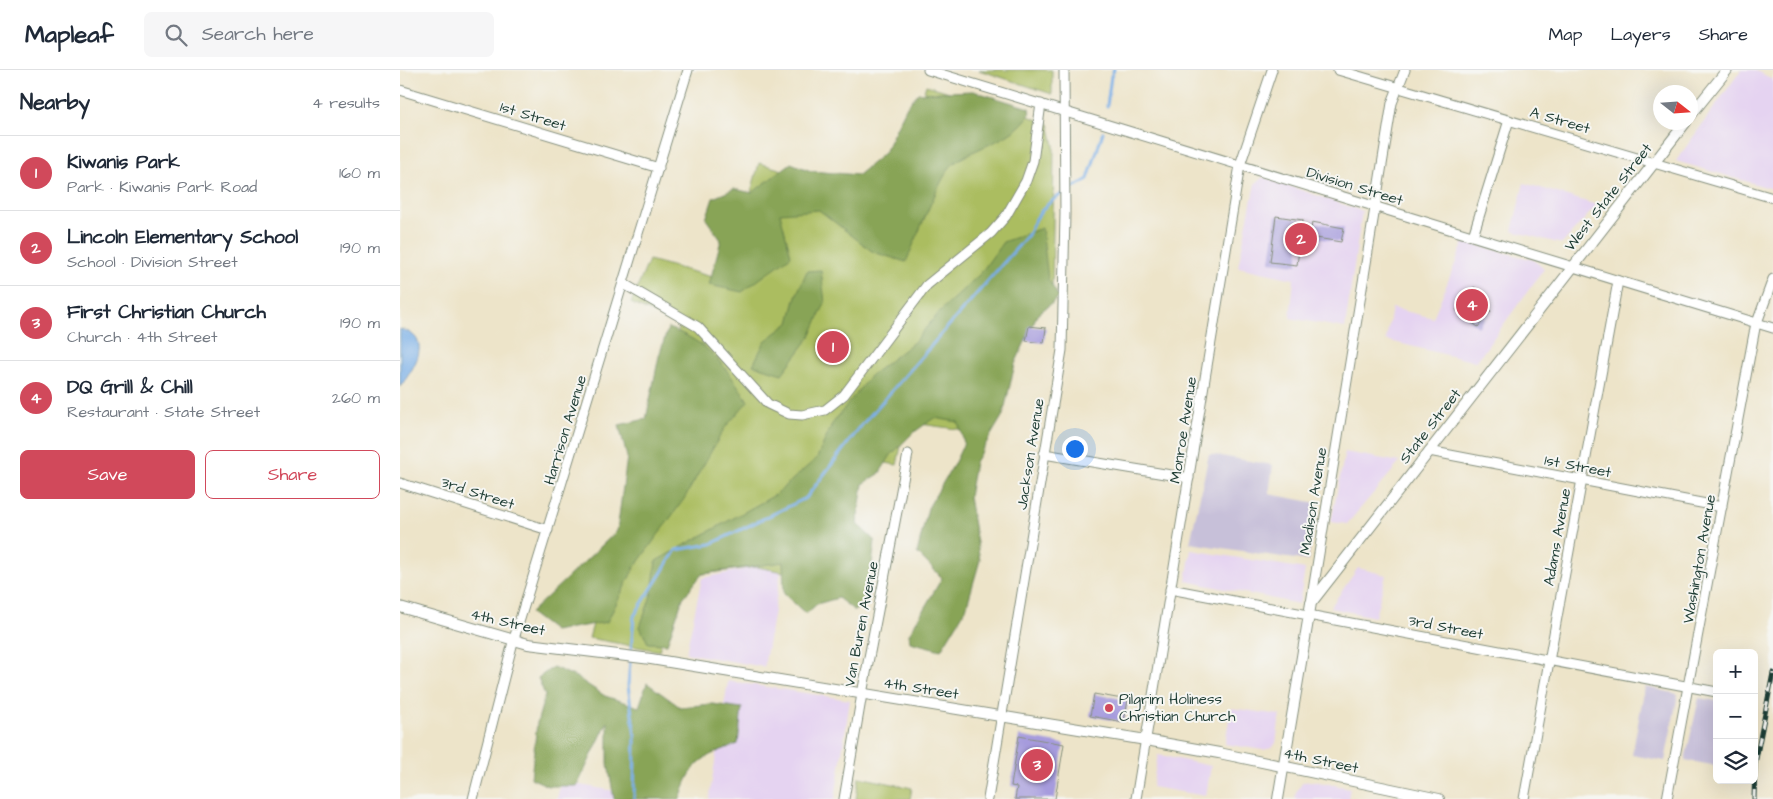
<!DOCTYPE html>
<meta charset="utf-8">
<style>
:root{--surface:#fff;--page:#f6f6f7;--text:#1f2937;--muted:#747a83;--line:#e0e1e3;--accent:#d1495b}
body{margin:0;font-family:"Architects Daughter",sans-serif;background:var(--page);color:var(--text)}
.controls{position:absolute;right:15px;bottom:15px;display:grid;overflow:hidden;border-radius:8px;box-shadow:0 5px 20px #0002}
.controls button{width:45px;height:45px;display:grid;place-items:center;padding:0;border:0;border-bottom:1px solid var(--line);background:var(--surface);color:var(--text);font:25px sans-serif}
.compass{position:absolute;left:1253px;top:15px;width:45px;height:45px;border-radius:50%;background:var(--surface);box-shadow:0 5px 20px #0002;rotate:107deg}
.you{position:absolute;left:674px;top:378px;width:18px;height:18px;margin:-12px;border:4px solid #fff;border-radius:50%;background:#1a73e8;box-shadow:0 0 0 8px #1a73e833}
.badge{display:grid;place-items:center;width:32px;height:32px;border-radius:50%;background:var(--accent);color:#fff;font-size:16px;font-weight:700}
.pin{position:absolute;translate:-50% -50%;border:2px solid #fff;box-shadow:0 1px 5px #0006}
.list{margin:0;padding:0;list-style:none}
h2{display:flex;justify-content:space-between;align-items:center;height:65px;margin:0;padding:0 20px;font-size:21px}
h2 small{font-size:16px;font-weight:400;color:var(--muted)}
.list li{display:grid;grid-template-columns:32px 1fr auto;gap:15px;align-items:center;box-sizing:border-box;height:75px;padding:0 20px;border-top:1px solid var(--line)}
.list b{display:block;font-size:19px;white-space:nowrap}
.list p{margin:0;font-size:16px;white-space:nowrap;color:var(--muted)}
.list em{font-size:16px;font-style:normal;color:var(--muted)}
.actions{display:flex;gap:10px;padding:15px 20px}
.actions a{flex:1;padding:11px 0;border:1px solid var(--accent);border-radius:8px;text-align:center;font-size:18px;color:var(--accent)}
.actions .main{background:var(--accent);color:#fff}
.icon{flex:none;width:28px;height:28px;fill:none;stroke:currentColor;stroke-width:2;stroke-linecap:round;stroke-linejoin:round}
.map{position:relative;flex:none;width:1373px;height:729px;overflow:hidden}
header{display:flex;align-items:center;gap:30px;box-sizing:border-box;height:70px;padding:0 25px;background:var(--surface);border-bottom:1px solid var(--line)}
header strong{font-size:24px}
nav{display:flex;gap:28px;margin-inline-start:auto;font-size:18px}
.search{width:350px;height:45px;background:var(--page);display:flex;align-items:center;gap:12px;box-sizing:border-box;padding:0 18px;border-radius:8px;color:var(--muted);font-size:19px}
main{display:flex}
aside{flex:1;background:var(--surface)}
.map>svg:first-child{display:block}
</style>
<header>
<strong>Mapleaf</strong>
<div class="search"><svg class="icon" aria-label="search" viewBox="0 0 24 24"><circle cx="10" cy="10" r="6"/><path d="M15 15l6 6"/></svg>Search here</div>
<nav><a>Map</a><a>Layers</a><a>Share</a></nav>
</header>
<main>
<aside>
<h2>Nearby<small>4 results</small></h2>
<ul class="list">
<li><span class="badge">1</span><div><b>Kiwanis Park</b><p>Park · Kiwanis Park Road</p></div><em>160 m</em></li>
<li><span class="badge">2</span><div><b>Lincoln Elementary School</b><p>School · Division Street</p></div><em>190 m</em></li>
<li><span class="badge">3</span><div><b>First Christian Church</b><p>Church · 4th Street</p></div><em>190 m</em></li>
<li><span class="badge">4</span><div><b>DQ Grill &amp; Chill</b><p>Restaurant · State Street</p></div><em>260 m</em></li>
</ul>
<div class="actions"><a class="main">Save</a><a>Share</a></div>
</aside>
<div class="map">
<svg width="1373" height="729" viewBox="0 0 1373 729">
<rect width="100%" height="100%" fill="#f6f6f2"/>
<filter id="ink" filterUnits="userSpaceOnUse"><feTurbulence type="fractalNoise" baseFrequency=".02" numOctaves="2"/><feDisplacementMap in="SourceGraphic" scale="10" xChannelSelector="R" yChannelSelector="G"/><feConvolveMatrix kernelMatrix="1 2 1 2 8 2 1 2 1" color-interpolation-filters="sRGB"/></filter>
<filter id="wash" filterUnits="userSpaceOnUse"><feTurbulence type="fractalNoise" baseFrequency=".0096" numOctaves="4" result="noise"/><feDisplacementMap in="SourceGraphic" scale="20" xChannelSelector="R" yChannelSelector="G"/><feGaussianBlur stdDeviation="1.12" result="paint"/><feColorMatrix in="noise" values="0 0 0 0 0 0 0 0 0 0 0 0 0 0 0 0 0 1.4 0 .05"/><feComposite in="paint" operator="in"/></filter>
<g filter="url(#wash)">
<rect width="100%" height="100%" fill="#ede4c9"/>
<!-- built -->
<g fill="#e5d3f1">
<polygon points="1341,0 1354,0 1373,9 1373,119 1276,91"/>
<polygon points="863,107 962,141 945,258 890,248 894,209 838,197 855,114"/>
<polygon points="1124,113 1197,135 1162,174 1112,161"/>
<polygon points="1064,172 1134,190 1144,199 1076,292 986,270 992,238 1033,248"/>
<polygon points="945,382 1000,392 947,454 931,452"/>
<polygon points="791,480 905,499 899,534 786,511"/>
<polygon points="357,497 381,501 364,597 286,583 302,508"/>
<polygon points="958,498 986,505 975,547 930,538"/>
<polygon points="328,611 450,630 435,729 309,729"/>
<polygon points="831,638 880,645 876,673 872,678 863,680 825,674"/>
<polygon points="758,685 811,696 806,726 752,717"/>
<polygon points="913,711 950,718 948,729 895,729 896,722 903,712"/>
<polygon points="161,712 227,723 226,729 157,729"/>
</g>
<!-- industrial -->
<g fill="#c7c0d9">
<polygon points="809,384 873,395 869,424 917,433 908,491 790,473"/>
<polygon points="1245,617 1278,624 1265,691 1232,685"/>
<polygon points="1299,628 1317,631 1317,696 1285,690"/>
</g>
<!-- green -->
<g fill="#abbd61" stroke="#657d4a">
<polygon points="579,0 652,0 652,24"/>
<polygon points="526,15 623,44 649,54 654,75 652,234 620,226 571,361 506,352 497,395 457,388 428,510 357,497 302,504 275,517 259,581 189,568 280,255 231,233 249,190 327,211 359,93 491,132"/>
<polygon points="459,707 512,718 510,729 456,729"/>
</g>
<!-- forest -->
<g fill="#88a457" stroke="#547046">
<path d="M573,21L629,38L630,44C612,72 577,75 553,94C541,104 514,174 506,192L473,182L419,140L380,143L391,186L342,222L309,215L321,170L306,149L313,128L334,119L352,123L391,93L411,101L458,105L484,83L507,36L518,23Z"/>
<polygon points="642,158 648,209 659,227 637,245 615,294 603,345 575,392 569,427 580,490 566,539 541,580 510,572 509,564 542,508 517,483 528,438 554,394 564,373 558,352 534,348 513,363 491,385 479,404 463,414 457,454 475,471 468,525 455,541 438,528 417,534 406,544 384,524 383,492 302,504 283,528 267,574 248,573 240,557 252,523 256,491 375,425 417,388 432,354 470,306 514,272 541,240 580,204 603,172"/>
<polygon points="421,200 425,233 410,267 382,304 353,295 365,271 389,253 396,226 407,201"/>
<path d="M268,258C309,272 325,296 348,331L324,359L284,429L234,498L207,552L154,561L130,543L217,461L227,387L219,355L246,349L259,286Z"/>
<path d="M153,597L176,607L205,626L239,637L247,613L280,637L312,634L342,638L338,674C301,687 292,691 280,729H214L208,694V651L177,716H148L131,708L137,653L145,625L138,608Z"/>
</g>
<!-- water -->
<path fill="#78aee7" stroke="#4c768e" d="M0,259C35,268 14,298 0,317Z"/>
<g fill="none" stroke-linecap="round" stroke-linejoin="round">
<!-- stream -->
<g stroke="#78aee7" stroke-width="3">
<polyline points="707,36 711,6 714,0"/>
<path d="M234,729L235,666L228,615L234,546L276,480L311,474L406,428L461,356L628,165C642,130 658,127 688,109L703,62"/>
</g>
</g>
<g id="blocks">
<!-- building -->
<g fill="#a69bdd">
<polygon points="876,146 903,150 897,195 870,192"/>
<polygon points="912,152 944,158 941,172 910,167"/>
<polygon points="1074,217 1083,223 1077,230 1091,241 1078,257 1056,240"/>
<polygon points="629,256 646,258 644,273 626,271"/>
<polygon points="694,624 728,630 724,652 690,646"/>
<polygon points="619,666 664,674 655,729 615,729 617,717 611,716"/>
</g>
</g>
</g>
<g filter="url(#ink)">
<use href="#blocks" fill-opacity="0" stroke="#86907e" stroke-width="1"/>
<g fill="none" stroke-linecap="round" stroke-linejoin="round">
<!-- minor casing -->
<g stroke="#86907e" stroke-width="11">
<g id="minor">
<polyline points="528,0 1373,258"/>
<polyline points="938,0 1373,128"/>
<polyline points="0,20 259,98"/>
<polyline points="1073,166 1109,50"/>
<polyline points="224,214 298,257 368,334 389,344 402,345 425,340 444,325 527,215 591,163 606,146 626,111 633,91 641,34"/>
<polyline points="1029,381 1322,437"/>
<polyline points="644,384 789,408"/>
<polyline points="0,413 148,460"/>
<polyline points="770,519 1317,622"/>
<polyline points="911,533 992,33 1005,0"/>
<polyline points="73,729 113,572 288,0"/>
<polyline points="444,729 462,624 508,384"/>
<polyline points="588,729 662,280 665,144 664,0"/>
<polyline points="736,729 840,95 872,0"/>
<polyline points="1124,729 1218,211"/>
<polyline points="1267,729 1355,258 1373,209"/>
</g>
</g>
<!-- tertiary casing -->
<g stroke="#86907e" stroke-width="12">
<g id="tertiary">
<polyline points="1290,46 1327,0"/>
<polyline points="0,537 128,574 251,589 746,670 819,683 1039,729"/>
<polyline points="878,729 911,533 1286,52"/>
</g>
</g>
<!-- minor -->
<use href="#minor" stroke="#fff" stroke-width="9"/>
<!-- tertiary -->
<use href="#tertiary" stroke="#fff" stroke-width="10"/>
<!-- rail casing -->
<g stroke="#1f3d34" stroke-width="5">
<polyline id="rail" points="1354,729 1355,694 1373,603"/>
</g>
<!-- rail -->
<use href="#rail" stroke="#f6f6f2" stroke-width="3" stroke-dasharray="9" stroke-linecap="butt"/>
</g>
</g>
<!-- markers -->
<circle fill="#d1495b" stroke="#f6f6f2" stroke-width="2" cx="709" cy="638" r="5"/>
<g text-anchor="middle" stroke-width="4" stroke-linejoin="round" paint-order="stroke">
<!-- street labels -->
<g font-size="15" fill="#1f3d34" stroke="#f6f6f2">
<text transform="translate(133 46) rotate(17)" y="5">1st Street</text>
<text transform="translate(1160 50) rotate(16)" y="5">A Street</text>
<text transform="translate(955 116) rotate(17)" y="5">Division Street</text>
<text transform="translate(1208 127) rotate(-52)" y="5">West State Street</text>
<text transform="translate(1030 356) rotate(-52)" y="5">State Street</text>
<text transform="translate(165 360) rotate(-73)" y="5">Harrison Avenue</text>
<text transform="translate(783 360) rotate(-81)" y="5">Monroe Avenue</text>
<text transform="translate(630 384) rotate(-81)" y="5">Jackson Avenue</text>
<text transform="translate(1178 396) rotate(11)" y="5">1st Street</text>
<text transform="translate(78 423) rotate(18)" y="5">3rd Street</text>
<text transform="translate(913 431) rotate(-81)" y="5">Madison Avenue</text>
<text transform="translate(1157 467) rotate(-80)" y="5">Adams Avenue</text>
<text transform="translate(1299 489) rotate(-80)" y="5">Washington Avenue</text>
<text transform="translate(108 552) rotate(13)" y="5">4th Street</text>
<text transform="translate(461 554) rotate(-79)" y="5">Van Buren Avenue</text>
<text transform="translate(1046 557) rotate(11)" y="5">3rd Street</text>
<text transform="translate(521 618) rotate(9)" y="5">4th Street</text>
<text transform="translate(921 690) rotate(12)" y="5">4th Street</text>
</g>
<!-- poi labels -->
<g font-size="15" fill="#1f3d34" stroke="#f6f6f2" text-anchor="start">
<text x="719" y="634">Pilgrim Holiness<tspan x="719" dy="17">Christian Church</tspan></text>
</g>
</g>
</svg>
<div class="controls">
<button>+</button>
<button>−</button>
<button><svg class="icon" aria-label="layers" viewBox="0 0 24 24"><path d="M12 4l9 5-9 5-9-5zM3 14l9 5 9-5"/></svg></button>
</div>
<svg class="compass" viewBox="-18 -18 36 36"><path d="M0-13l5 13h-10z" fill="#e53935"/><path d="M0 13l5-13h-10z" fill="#747a83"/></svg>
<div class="you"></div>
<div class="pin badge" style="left:433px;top:277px">1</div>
<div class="pin badge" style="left:901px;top:169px">2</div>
<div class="pin badge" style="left:637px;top:695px">3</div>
<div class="pin badge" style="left:1072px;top:235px">4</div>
</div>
</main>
